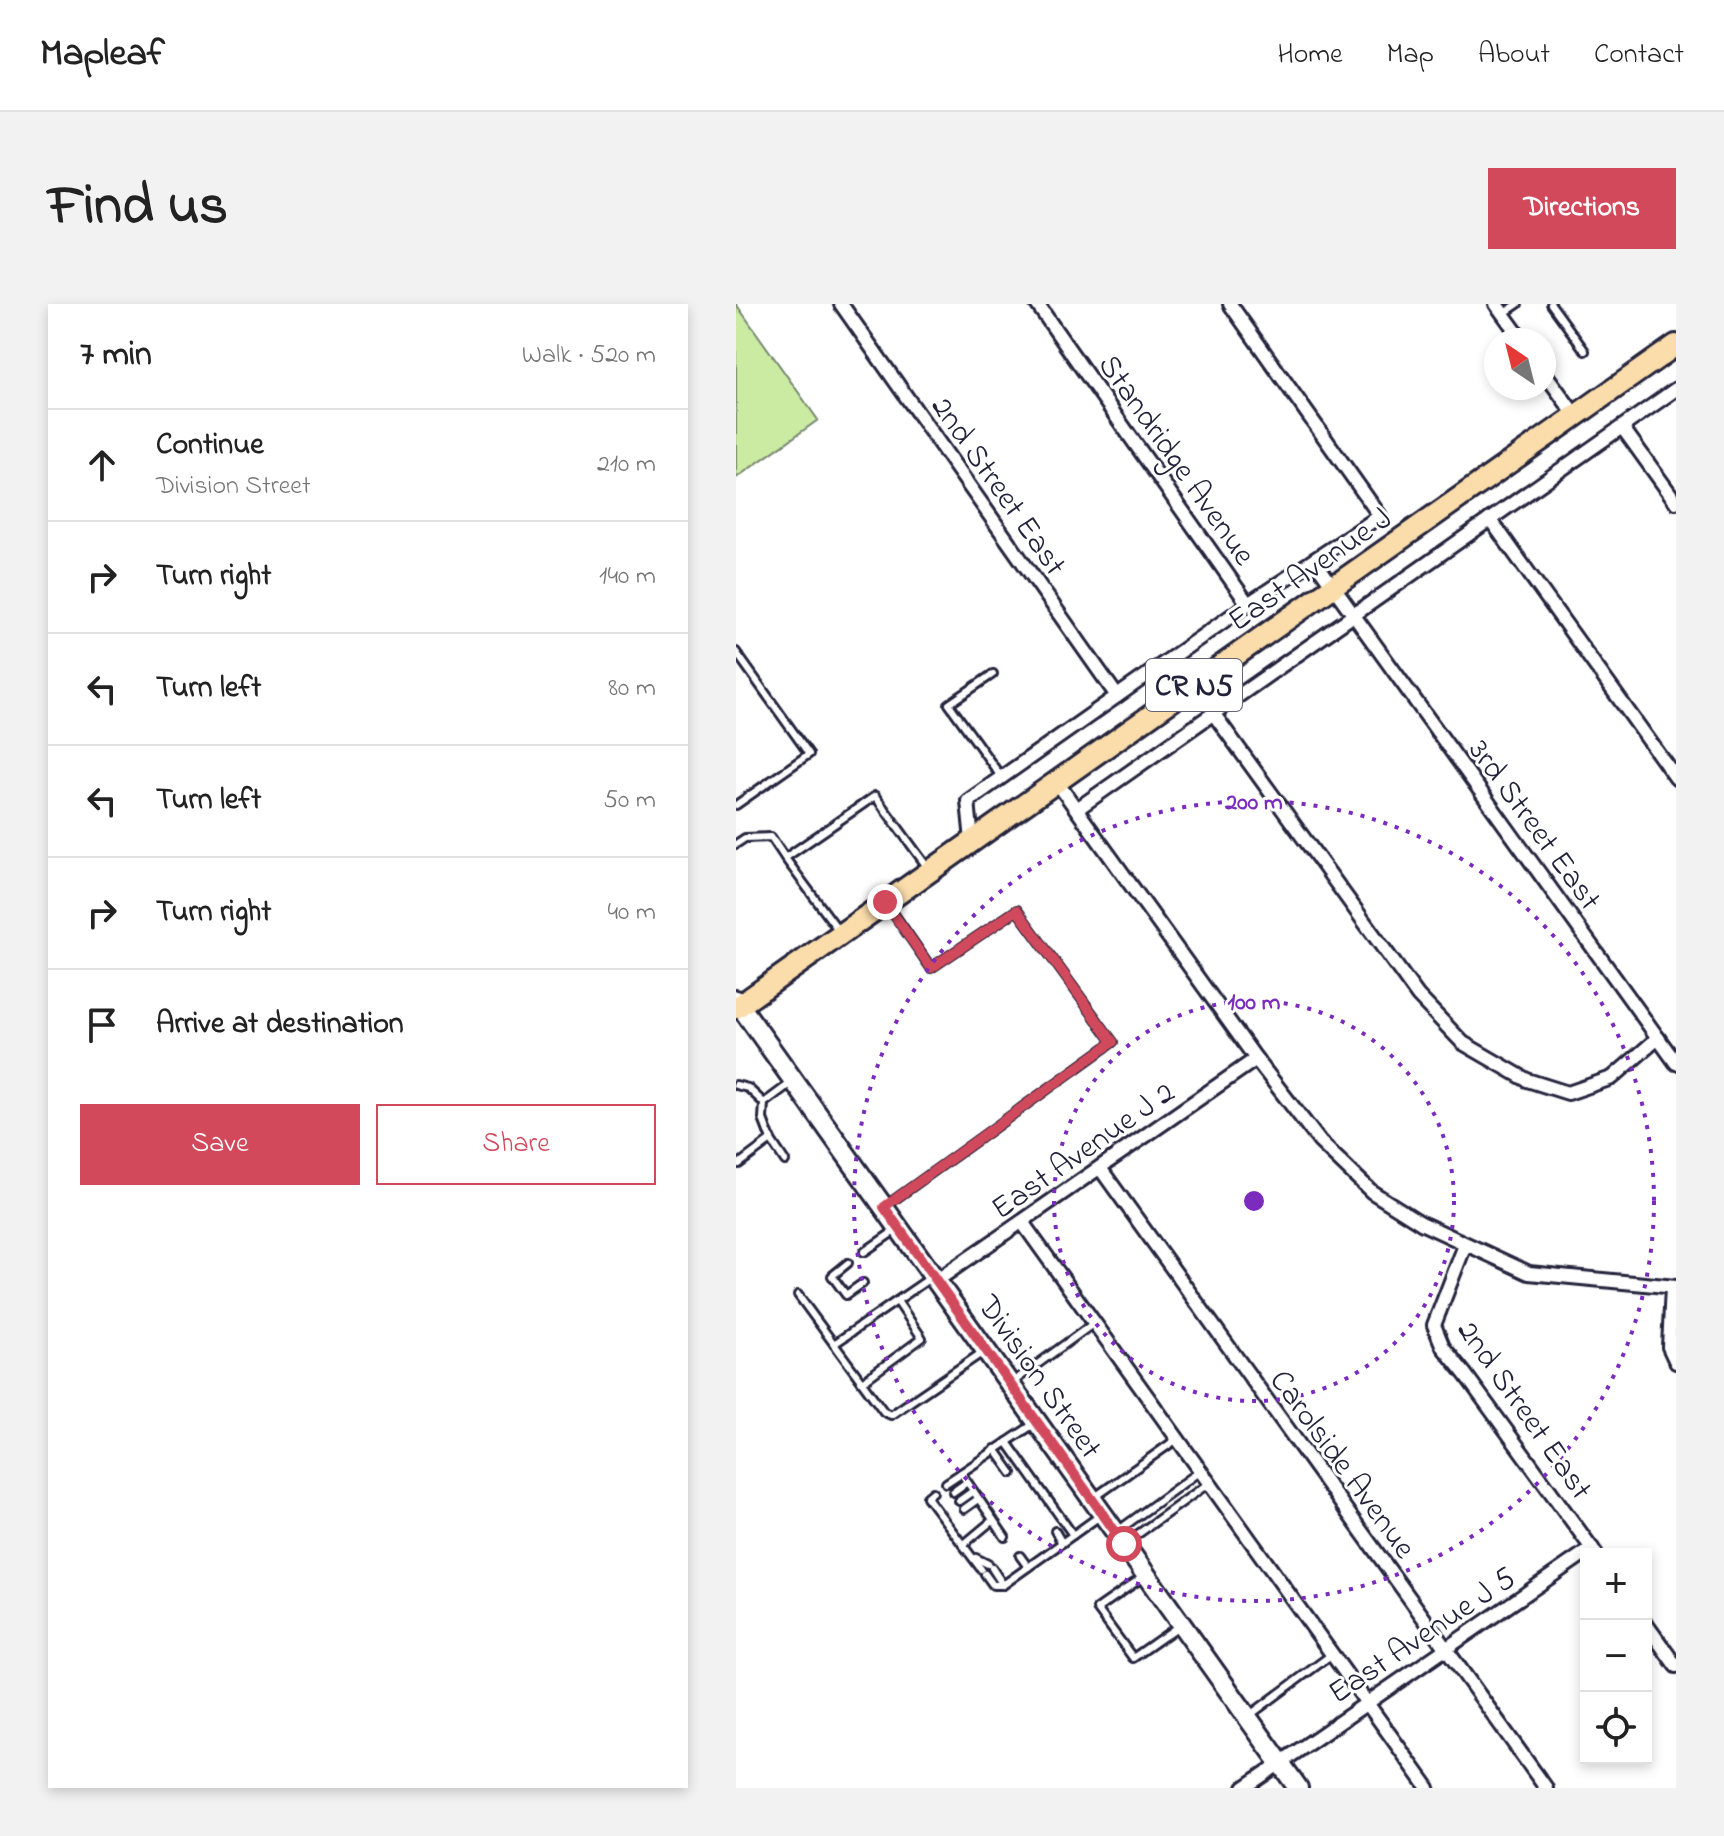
<!DOCTYPE html>
<meta charset="utf-8">
<style>
:root{--surface:#fff;--page:#f2f2f2;--text:#222;--muted:#767676;--line:#e0e0e0;--accent:#d1495b}
body{margin:0;font-family:"Indie Flower",sans-serif;background:var(--page);color:var(--text)}
.controls{position:absolute;right:24px;bottom:24px;display:grid;overflow:hidden;border-radius:0px;box-shadow:0 4px 12px #0003}
.controls button{width:72px;height:72px;display:grid;place-items:center;padding:0;border:0;border-bottom:2px solid var(--line);background:var(--surface);color:var(--text);font:40px sans-serif}
.compass{position:absolute;left:748px;top:24px;width:72px;height:72px;border-radius:50%;background:var(--surface);box-shadow:0 4px 12px #0003;rotate:325deg}
.stop{position:absolute;width:24px;height:24px;margin:-18px;border:6px solid #d1495b;border-radius:50%;background:#fff}
.stop.end{background:#d1495b;border-color:#fff;box-shadow:0 2px 8px #0008}
.list{margin:0;padding:0;list-style:none}
h2{display:flex;justify-content:space-between;align-items:center;height:104px;margin:0;padding:0 32px;font-size:34px}
h2 small{font-size:26px;font-weight:400;color:var(--muted)}
.list li{display:grid;grid-template-columns:52px 1fr auto;gap:24px;align-items:center;box-sizing:border-box;height:112px;padding:0 32px;border-top:2px solid var(--line)}
.list b{display:block;font-size:30px;white-space:nowrap}
.list p{margin:0;font-size:26px;white-space:nowrap;color:var(--muted)}
.list em{font-size:26px;font-style:normal;color:var(--muted)}
.actions{display:flex;gap:16px;padding:24px 32px}
.actions a{flex:1;padding:18px 0;border:2px solid var(--accent);border-radius:0px;text-align:center;font-size:28px;color:var(--accent)}
.actions .main{background:var(--accent);color:#fff}
.icon{flex:none;width:44px;height:44px;fill:none;stroke:currentColor;stroke-width:2;stroke-linecap:round;stroke-linejoin:round}
.map{position:relative;flex:none;width:940px;height:1484px;overflow:hidden;border-radius:0px}
header{display:flex;align-items:center;gap:48px;box-sizing:border-box;height:112px;padding:0 40px;background:var(--surface);border-bottom:2px solid var(--line)}
header strong{font-size:38px}
nav{display:flex;gap:44px;margin-inline-start:auto;font-size:28px}
.intro{display:flex;align-items:center;justify-content:space-between;box-sizing:border-box;height:192px;padding:0 48px}
h1{margin:0;font-size:56px}
.button{padding:20px 36px;border-radius:0px;background:var(--accent);color:#fff;font-size:28px;font-weight:700}
main{display:flex;gap:48px;padding:0 48px}
aside{flex:1;background:var(--surface);border-radius:0px;box-shadow:0 4px 12px #0003}
.map>svg:first-child{display:block}
</style>
<header>
<strong>Mapleaf</strong>
<nav><a>Home</a><a>Map</a><a>About</a><a>Contact</a></nav>
</header>
<div class="intro"><h1>Find us</h1><a class="button">Directions</a></div>
<main>
<aside>
<h2>7 min<small>Walk · 520 m</small></h2>
<ul class="list">
<li><svg class="icon" aria-label="ahead" viewBox="0 0 24 24"><path d="M12 20V5M6 11l6-6 6 6"/></svg><div><b>Continue</b><p>Division Street</p></div><em>210 m</em></li>
<li><svg class="icon" aria-label="right" viewBox="0 0 24 24"><path d="M7 20v-9h11M14 6l5 5-5 5"/></svg><div><b>Turn right</b></div><em>140 m</em></li>
<li><svg class="icon" aria-label="left" viewBox="0 0 24 24"><path d="M17 20v-9H6M10 6l-5 5 5 5"/></svg><div><b>Turn left</b></div><em>80 m</em></li>
<li><svg class="icon" aria-label="left" viewBox="0 0 24 24"><path d="M17 20v-9H6M10 6l-5 5 5 5"/></svg><div><b>Turn left</b></div><em>50 m</em></li>
<li><svg class="icon" aria-label="right" viewBox="0 0 24 24"><path d="M7 20v-9h11M14 6l5 5-5 5"/></svg><div><b>Turn right</b></div><em>40 m</em></li>
<li><svg class="icon" aria-label="arrive" viewBox="0 0 24 24"><path d="M6 21V4h12l-3 4 3 4H6"/></svg><div><b>Arrive at destination</b></div></li>
</ul>
<div class="actions"><a class="main">Save</a><a>Share</a></div>
</aside>
<div class="map">
<svg width="940" height="1484" viewBox="0 0 940 1484">
<rect width="100%" height="100%" fill="#fff"/>
<filter id="ink" filterUnits="userSpaceOnUse"><feTurbulence type="fractalNoise" baseFrequency=".0125" numOctaves="2"/><feDisplacementMap in="SourceGraphic" scale="16" xChannelSelector="R" yChannelSelector="G"/><feConvolveMatrix kernelMatrix="1 2 1 2 8 2 1 2 1" color-interpolation-filters="sRGB"/></filter>
<g filter="url(#ink)">
<!-- green -->
<polygon fill="#cbeba3" stroke="#76866f" stroke-width="2" points="0,0 82,116 0,174"/>
<g fill="none" stroke-linecap="round" stroke-linejoin="round">
<!-- service casing -->
<g stroke="#22223b" stroke-width="12">
<g id="service">
<polyline points="815,0 849,47"/>
<polyline points="767,10 782,0"/>
<polyline points="0,348 73,450 0,501"/>
<polyline points="257,370 213,400 266,474"/>
<polyline points="0,540 9,534 35,533 49,554"/>
<polyline points="103,627 49,554 139,492 192,564"/>
<polyline points="0,781 12,784 28,799 55,779"/>
<polyline points="35,836 49,857"/>
<polyline points="3,860 35,836 27,815 28,799"/>
<polyline points="151,901 377,738 281,606 195,664 153,603"/>
<polyline points="128,948 160,926"/>
<polyline points="112,959 96,972 110,991 127,979"/>
<polyline points="62,991 148,1108 155,1111 247,1048"/>
<polyline points="98,1040 194,974"/>
<polyline points="126,1078 186,1034 161,997"/>
<polyline points="277,1078 358,1019"/>
<polyline points="271,1138 337,1231"/>
<polyline points="259,1145 276,1169"/>
<polyline points="210,1179 225,1169"/>
<polyline points="197,1188 191,1193 245,1265"/>
<polyline points="217,1188 231,1178"/>
<polyline points="359,1193 441,1135"/>
<polyline points="223,1197 237,1187"/>
<polyline points="228,1205 242,1195"/>
<polyline points="383,1226 464,1167"/>
<polyline points="319,1227 326,1239"/>
<polyline points="269,1233 225,1169 298,1120"/>
<polyline points="391,1238 473,1179"/>
<polyline points="227,1241 257,1216"/>
<polyline points="284,1252 292,1263"/>
<polyline points="240,1254 252,1260"/>
<polyline points="256,1264 267,1281"/>
<polyline points="249,1270 257,1281 267,1281 365,1211"/>
<polyline points="407,1273 361,1305 397,1354 444,1321"/>
<polyline points="514,1411 595,1351"/>
</g>
</g>
<!-- minor casing -->
<g stroke="#22223b" stroke-width="18">
<g id="minor">
<polyline points="105,0 381,392"/>
<polyline points="301,0 512,300"/>
<polyline points="760,0 786,36"/>
<polyline points="808,68 839,111"/>
<polyline points="886,123 940,198"/>
<polyline points="754,215 940,474"/>
<polyline points="578,256 940,759"/>
<polyline points="477,409 682,692 727,739 791,776 832,789 876,774 922,734"/>
<polyline points="320,477 520,755 584,838 636,888 685,919 793,969 940,983"/>
<polyline points="341,505 940,85"/>
<polyline points="236,537 232,497 512,300 644,212 494,0"/>
<polyline points="364,864 810,1484"/>
<polyline points="286,918 692,1484"/>
<polyline points="729,941 698,1021 707,1043 729,1070 860,1250"/>
<polyline points="200,977 520,755"/>
<polyline points="936,983 933,1043 940,1058"/>
<polyline points="910,1320 940,1362"/>
<polyline points="508,1484 856,1244"/>
</g>
</g>
<!-- secondary casing -->
<g stroke="#22223b" stroke-width="24">
<polyline id="secondary" points="0,696 562,1484"/>
</g>
<!-- primary casing -->
<g stroke="#22223b" stroke-width="26">
<polyline id="primary" points="0,704 940,41"/>
</g>
<!-- service -->
<use href="#service" stroke="#fff" stroke-width="6"/>
<!-- minor -->
<use href="#minor" stroke="#fff" stroke-width="12"/>
<!-- secondary -->
<use href="#secondary" stroke="#fff" stroke-width="18"/>
<!-- primary -->
<use href="#primary" stroke="#fbddab" stroke-width="20"/>
</g>
</g>
<g fill="none" stroke-linecap="round" stroke-linejoin="round" filter="url(#ink)">
<!-- route -->
<polyline stroke="#d1495b" stroke-width="10" points="149,598 195,664 281,606 377,738 148,903 388,1240"/>
</g>
<!-- distance rings -->
<g fill="none" stroke="#7b2cbf" stroke-width="4" stroke-dasharray="4 8">
<circle cx="518" cy="897" r="200"/>
<circle cx="518" cy="897" r="400"/>
</g>
<g text-anchor="middle" stroke-width="6" stroke-linejoin="round" paint-order="stroke">
<!-- shield labels -->
<rect fill="#fff" stroke="#646476" stroke-width="2" x="410" y="355" width="96" height="52" rx="6"/>
<g font-size="30" font-weight="bold" fill="#22223b">
<text x="458" y="391">CR N5</text>
</g>
<!-- street labels -->
<g font-size="32" fill="#22223b" stroke="#fff">
<text transform="translate(442 155) rotate(55)" y="11">Standridge Avenue</text>
<text transform="translate(264 181) rotate(55)" y="11">2nd Street East</text>
<text transform="translate(573 264) rotate(-35)" y="11">East Avenue J</text>
<text transform="translate(800 520) rotate(54)" y="11">3rd Street East</text>
<text transform="translate(346 845) rotate(-35)" y="11">East Avenue J 2</text>
<text transform="translate(305 1072) rotate(55)" y="11">Division Street</text>
<text transform="translate(790 1105) rotate(55)" y="11">2nd Street East</text>
<text transform="translate(608 1159) rotate(54)" y="11">Carolside Avenue</text>
<text transform="translate(685 1330) rotate(-34)" y="11">East Avenue J 5</text>
</g>
</g>
<circle cx="518" cy="897" r="12" fill="#7b2cbf" stroke="#fff" stroke-width="4"/>
<g font-size="24" text-anchor="middle" font-weight="bold" fill="#7b2cbf" stroke="#fff" stroke-width="6" stroke-linejoin="round" paint-order="stroke">
<text x="518" y="505">200 m</text>
<text x="518" y="705">100 m</text>
</g>
</svg>
<div class="controls">
<button>+</button>
<button>−</button>
<button><svg class="icon" aria-label="locate" viewBox="0 0 24 24"><circle cx="12" cy="12" r="6"/><path d="M12 2v4M12 18v4M2 12h4M18 12h4"/></svg></button>
</div>
<svg class="compass" viewBox="-18 -18 36 36"><path d="M0-13l5 13h-10z" fill="#e53935"/><path d="M0 13l5-13h-10z" fill="#767676"/></svg>
<div class="stop" style="left:388px;top:1240px"></div>
<div class="stop end" style="left:149px;top:598px"></div>
</div>
</main>
